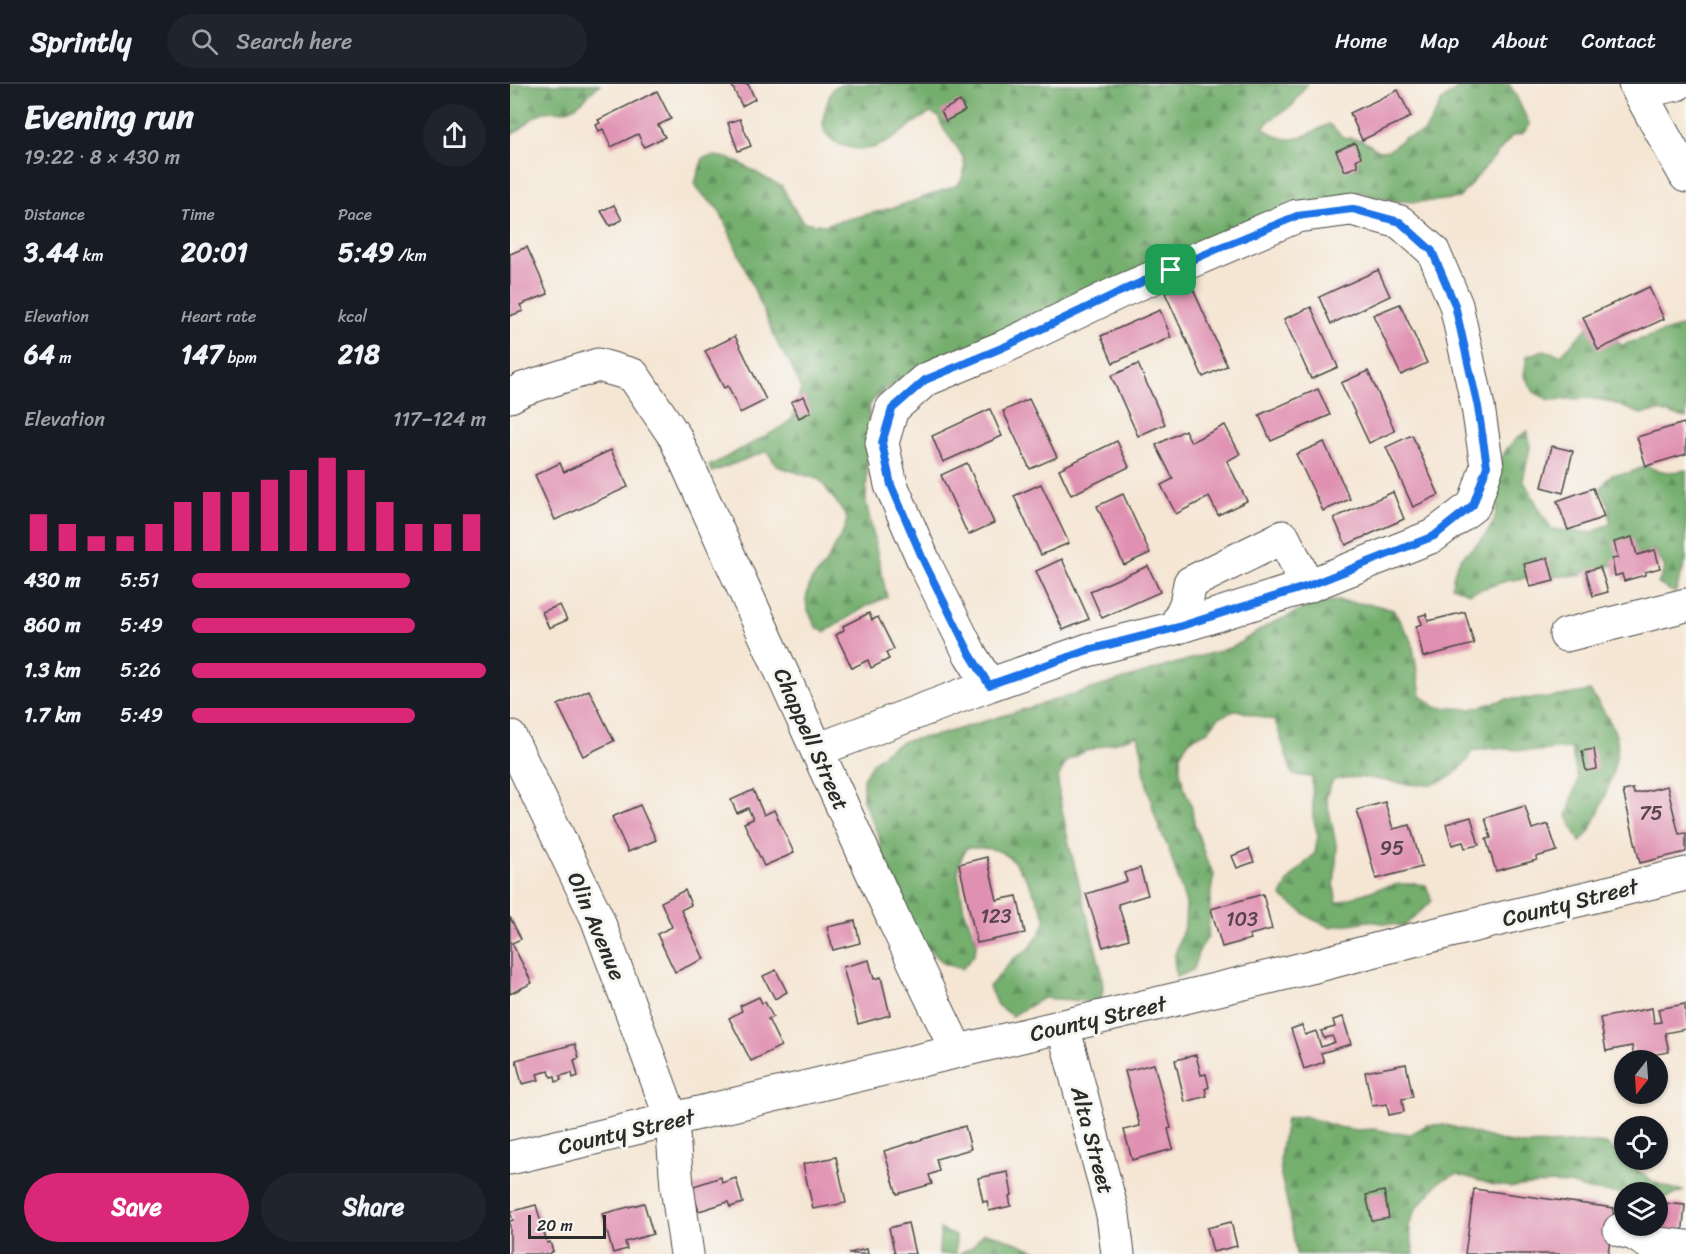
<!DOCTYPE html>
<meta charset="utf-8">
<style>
body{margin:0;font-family:Sriracha,sans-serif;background:#20242c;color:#f1f3f6;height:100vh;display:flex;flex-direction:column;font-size:22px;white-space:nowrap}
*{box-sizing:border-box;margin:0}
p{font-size:20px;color:#9ea1a6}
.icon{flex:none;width:33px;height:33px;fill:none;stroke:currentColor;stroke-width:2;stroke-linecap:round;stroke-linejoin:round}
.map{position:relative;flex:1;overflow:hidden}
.details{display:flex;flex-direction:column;background:#171b24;width:510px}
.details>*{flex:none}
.needle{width:39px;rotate:197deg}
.tools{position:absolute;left:1104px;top:966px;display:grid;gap:12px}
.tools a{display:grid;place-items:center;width:54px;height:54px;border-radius:50%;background:#171b24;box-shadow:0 2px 4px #0004;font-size:30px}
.scale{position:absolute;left:18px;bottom:15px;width:78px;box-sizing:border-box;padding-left:6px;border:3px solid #2b2b2b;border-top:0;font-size:16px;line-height:21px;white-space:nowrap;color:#2b2b2b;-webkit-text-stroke:4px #f6f6f2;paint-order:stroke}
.pin{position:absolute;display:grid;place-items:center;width:51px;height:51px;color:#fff;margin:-26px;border-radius:12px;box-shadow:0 3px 9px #0006}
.round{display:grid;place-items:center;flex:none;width:63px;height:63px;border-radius:32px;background:#20242c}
.headline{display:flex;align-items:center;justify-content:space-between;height:102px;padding:0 24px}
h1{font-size:33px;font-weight:700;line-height:45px}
.metrics{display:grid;grid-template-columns:repeat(3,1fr);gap:9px;height:102px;padding:6px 24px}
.metrics div{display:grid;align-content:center}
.metrics b{font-size:26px;font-weight:700}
.metrics small{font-size:16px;font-weight:400}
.metrics p{font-size:16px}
.chart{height:168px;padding:12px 24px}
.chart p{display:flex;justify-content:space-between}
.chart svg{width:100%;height:108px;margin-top:6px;stroke:#db2777;stroke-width:6}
.cta{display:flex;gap:12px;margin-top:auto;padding:12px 24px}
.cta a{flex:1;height:69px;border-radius:36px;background:#db2777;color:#fff;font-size:24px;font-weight:700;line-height:69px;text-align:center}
.cta a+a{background:#20242c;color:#f1f3f6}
ul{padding:0 24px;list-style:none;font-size:20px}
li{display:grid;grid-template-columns:96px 72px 1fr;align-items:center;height:45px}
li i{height:15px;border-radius:8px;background:#db2777}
header{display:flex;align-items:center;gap:36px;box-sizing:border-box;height:84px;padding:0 30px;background:#171b24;border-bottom:2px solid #363941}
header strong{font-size:28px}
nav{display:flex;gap:33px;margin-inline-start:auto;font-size:21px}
.search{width:420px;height:54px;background:#20242c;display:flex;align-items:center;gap:15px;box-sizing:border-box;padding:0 21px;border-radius:33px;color:#9ea1a6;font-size:22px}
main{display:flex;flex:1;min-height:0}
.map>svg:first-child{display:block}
.forest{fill:url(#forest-firs);stroke:#506d4c;stroke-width:1.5}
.building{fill:#e091b1}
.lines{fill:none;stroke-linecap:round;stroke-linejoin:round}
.minor-casing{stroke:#494744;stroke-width:35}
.major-casing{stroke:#494744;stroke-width:35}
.minor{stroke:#fff;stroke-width:33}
.major{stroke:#fff;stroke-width:33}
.route-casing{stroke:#fff;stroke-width:12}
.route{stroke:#1a73e8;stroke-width:8}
.labels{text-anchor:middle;stroke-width:6;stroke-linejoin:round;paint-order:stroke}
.number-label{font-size:20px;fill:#58444c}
.street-label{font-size:22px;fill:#2b2b2b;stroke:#f6f6f2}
</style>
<header>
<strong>Sprintly</strong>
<div class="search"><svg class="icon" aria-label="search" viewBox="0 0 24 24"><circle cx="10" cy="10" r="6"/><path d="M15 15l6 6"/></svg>Search here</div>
<nav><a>Home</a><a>Map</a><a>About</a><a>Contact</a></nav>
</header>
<main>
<section class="details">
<div class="headline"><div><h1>Evening run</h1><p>19:22 · 8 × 430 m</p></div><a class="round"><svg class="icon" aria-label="share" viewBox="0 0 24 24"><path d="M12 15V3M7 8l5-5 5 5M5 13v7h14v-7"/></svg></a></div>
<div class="metrics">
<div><p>Distance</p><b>3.44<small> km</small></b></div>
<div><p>Time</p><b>20:01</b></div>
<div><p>Pace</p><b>5:49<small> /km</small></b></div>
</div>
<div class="metrics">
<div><p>Elevation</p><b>64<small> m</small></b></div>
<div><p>Heart rate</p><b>147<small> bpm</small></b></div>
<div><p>kcal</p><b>218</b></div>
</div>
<div class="chart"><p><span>Elevation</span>117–124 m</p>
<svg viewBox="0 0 160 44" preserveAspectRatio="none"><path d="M5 44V29M15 44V33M25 44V38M35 44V38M45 44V33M55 44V24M65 44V20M75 44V20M85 44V15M95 44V11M105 44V6M115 44V11M125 44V24M135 44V33M145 44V33M155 44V29"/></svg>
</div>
<ul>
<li><b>430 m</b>5:51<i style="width:74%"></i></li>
<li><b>860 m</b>5:49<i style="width:76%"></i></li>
<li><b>1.3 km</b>5:26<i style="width:100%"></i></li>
<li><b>1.7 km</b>5:49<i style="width:76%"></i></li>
</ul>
<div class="cta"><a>Save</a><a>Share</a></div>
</section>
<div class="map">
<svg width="1176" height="1170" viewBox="0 0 1176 1170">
<defs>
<pattern id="forest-firs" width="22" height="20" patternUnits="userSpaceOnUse" patternTransform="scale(1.5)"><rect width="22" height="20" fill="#74af6e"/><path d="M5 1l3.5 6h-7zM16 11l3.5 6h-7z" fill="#5f8f5b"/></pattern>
</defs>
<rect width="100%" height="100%" fill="#f6f6f2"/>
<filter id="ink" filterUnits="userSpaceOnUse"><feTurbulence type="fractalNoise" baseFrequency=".0167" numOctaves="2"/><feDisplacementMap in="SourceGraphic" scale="12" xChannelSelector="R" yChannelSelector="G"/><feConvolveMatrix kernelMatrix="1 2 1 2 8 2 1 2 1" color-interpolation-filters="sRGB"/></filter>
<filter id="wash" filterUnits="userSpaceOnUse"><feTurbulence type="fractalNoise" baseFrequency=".008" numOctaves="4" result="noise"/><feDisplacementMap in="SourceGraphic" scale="24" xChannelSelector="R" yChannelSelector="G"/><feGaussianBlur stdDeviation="1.35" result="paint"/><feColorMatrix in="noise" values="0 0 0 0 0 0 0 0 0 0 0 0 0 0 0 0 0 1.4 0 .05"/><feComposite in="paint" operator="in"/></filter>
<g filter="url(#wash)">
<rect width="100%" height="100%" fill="#f5e6d4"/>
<g class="forest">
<path d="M0 0H90C79 10 67 26 51 27 44 28 37 26 31 29 19 34 12 47 0 51Z"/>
<path d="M335 0H797L783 21 759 37 753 44C782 64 791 53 819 40L833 53 852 56 869 67 879 66 894 54 914 49 932 17 953 0H999C1004 5 1015 32 1020 41L1013 49 1002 52 949 114C923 118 896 120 870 114 859 111 854 107 843 109L379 303 363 316 359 323 356 418 377 513 357 522 315 548 306 543 297 524 296 515 298 506 301 497 314 482 335 444 337 435 333 427 310 396 267 382 257 367 202 388 199 382 267 346 282 335 291 305 280 279 270 265 217 143 209 126 189 107 185 99 193 74C222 65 246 93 272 102L281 120 293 138 314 141 355 131 389 122 448 101C469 69 434 59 429 33L421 29C399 38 385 59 362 64 347 67 320 63 314 45 311 37 319 6 326 2 329 1 332 1 335 0Z"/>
<path d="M1176 241V334L1149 327 1131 330 1098 317 1079 314 1039 316 1024 308 1014 291 1017 272 1034 266 1051 271 1078 243 1096 250 1112 261Z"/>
<path d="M1018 347 1020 364 1013 396 1041 445 1082 449 1100 439 1099 421 1090 405 1101 391 1119 389 1136 382C1150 388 1161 389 1176 386V477L1165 509 1148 500 1155 484 1145 466 1127 471 1108 480 1076 487 1072 491 1015 494 996 497 959 509 942 502C946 463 963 472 979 446 1001 411 968 376 1018 347Z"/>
<path d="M829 517 865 521 883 526 902 557 911 611 925 623 961 625 997 615 1038 614 1080 607C1089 621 1104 639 1107 656 1111 672 1090 729 1081 744 1078 749 1074 754 1070 758L1057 732 1068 695 1061 664 1025 667 983 664 962 667C940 711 906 702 865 695 851 692 837 694 823 696L816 712 827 765 824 803 827 819C859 808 881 796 916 801L922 817 894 842 858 837 820 843 802 835 771 812 779 796 805 769 808 752 803 733 802 693 783 691C776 673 772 655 765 637L727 626 709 633 698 647 680 656 670 670V687L674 704 681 720 684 738 696 775 704 790 701 807 698 852 688 869 683 886 666 893 664 874 675 839 676 820 658 763 650 747 644 728 635 693 632 668 628 651 573 668 557 677 548 694 549 711 559 760 591 886 593 904 590 921 573 917 533 914 502 932 487 921 479 903 503 875 519 865 529 851 536 835C528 816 512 779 493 769 482 763 468 764 456 764L449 780 448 789 454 825 467 859 464 871 452 885 435 880 408 855 375 792 369 753 353 716V694L363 679 377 666 394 657 432 650 684 574 723 563 758 541 809 518Z"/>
<path d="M794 1032 828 1043 847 1046 865 1045 883 1049 901 1050 917 1041H936L996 1058 1016 1061 1074 1058 1096 1060 1140 1096 1156 1103 1173 1107 1156 1114H1148V1108H1114V1110L1078 1106 1060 1100 1041 1099 1002 1103 984 1101 947 1090 930 1097 906 1125 899 1142 904 1170H786L780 1131 771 1092 770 1073 776 1035Z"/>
<path d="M430 1145 446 1152V1170H429Z"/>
<path d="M474 1149 492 1153 527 1167 529 1170H449L462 1163Z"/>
</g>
<g id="blocks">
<g class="building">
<path d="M221 0H238L245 15 232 22Z"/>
<path d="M888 6 901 33 852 56 840 29Z"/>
<path d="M147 7 161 35 148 41 155 53 134 63 128 50 101 63 93 45 89 47 86 41 90 39 88 36Z"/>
<path d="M450 17 455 27 436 37 431 27Z"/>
<path d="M230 35 241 62 228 67 218 39Z"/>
<path d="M845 59 851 73 846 76 848 82 835 87 826 67Z"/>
<path d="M104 121 112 136 100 142 91 127Z"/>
<path d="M17 163 38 210 10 221 13 227 0 232V170Z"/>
<path d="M868 186 880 212 821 240 809 213Z"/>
<path d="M680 198 717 282 693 293 655 209Z"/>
<path d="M1139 203 1154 235 1088 266 1073 233Z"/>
<path d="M890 220 917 279 891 291 863 231Z"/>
<path d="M801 223 828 283 801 295 774 235Z"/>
<path d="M650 226 661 253 603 279 591 252Z"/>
<path d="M225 252 256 316 230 329 218 302 214 304 195 267Z"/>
<path d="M628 280 655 340 628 352 601 292Z"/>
<path d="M858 287 885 347 859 359 831 299Z"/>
<path d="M808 305 820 331 761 357 749 331Z"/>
<path d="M294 312 301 328 289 334 281 318Z"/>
<path d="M519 315 547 373 520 385 493 327Z"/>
<path d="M480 325 492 352 433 378 422 352Z"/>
<path d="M1174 339 1176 347V370L1136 382 1127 353Z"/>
<path d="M715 341 730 370 717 377 737 417 708 431 699 413 666 430 651 401 663 395 646 361 675 346 681 358Z"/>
<path d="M902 351 929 411 903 423 876 363Z"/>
<path d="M607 357 619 383 561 411 549 385Z"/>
<path d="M814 358 840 415 813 427 786 370Z"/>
<path d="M1042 362 1063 367 1053 409 1032 403Z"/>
<path d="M101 366 118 403 45 436 25 391 50 379 54 388Z"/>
<path d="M457 379 484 439 458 451 431 391Z"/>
<path d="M531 400 559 459 531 471 504 412Z"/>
<path d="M1083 404 1094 433 1058 446 1047 417Z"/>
<path d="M883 408 894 435 836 461 824 434Z"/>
<path d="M613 410 640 469 614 481 587 422Z"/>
<path d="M1122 453 1127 471 1145 466 1150 484 1135 488V491L1114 497 1112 490 1105 492 1102 475 1108 474 1104 458Z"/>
<path d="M1038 474 1044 497 1020 503 1014 480Z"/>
<path d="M552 475 579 535 553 546 526 487Z"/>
<path d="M638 482 650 508 592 534 580 507Z"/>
<path d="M1090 483 1098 508 1083 512 1076 487Z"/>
<path d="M50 521 57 536 39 544 32 528Z"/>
<path d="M955 528 964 560 913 573 906 542 912 540 909 532 916 530 918 537Z"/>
<path d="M359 529 362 536 368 533 384 565 376 569 379 575 361 584 358 576 342 584 326 551 334 546 333 542Z"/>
<path d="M79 606 104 657 73 672 48 621Z"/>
<path d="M1084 665 1087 685 1076 687 1072 667Z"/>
<path d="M1157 702 1169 750 1176 749V768L1130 779 1113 707 1123 705 1124 710Z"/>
<path d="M243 706 254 731 264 726 284 769 254 782 234 739 243 735 238 724 227 729 221 716Z"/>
<path d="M875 718 883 745 900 741 912 783 866 795 847 726Z"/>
<path d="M130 721 146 756 118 768 102 733Z"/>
<path d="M1015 722 1022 745 1038 740 1047 767 1026 773 1027 776 986 787 976 755 981 754 975 734Z"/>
<path d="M961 733 969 761 955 764 953 758 942 761 936 740Z"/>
<path d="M739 765 744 778 727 784 722 772Z"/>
<path d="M477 773 487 816 507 812 515 849 467 859 449 780Z"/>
<path d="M630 784 638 811 608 820 619 855 593 863 576 810 617 797 614 789Z"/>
<path d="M175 806 181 821 171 826 194 875 165 888 147 850 162 843 151 818Z"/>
<path d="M753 810 762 845 739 851 741 855 712 863 701 825Z"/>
<path d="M0 833 11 855 2 859 22 899 0 910Z"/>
<path d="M345 837 350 859 323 866 317 843Z"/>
<path d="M359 876 364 895 371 893 380 931 348 940 333 883Z"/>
<path d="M266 886 277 908 265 915 253 892Z"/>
<path d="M249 913 252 919 255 918 263 933 258 935 271 962 241 977 219 934 232 927 230 922Z"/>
<path d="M1175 920 1176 945 1155 949 1159 968 1124 974 1122 962 1096 967 1090 934 1142 924 1144 939 1151 938 1148 925Z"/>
<path d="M833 933 841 960 811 969 814 978 794 985 781 945 792 941 795 951 806 947 811 963 825 958 822 952 814 954 811 947 825 943 823 936Z"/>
<path d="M65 960 69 974 64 976 68 992 63 994 62 989 50 992 51 996 46 998 45 992 41 993 39 987 27 990 29 996 12 1000 6 976Z"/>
<path d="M686 971 691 991 696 990 699 1003 695 1005 697 1012 675 1018 665 976Z"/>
<path d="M644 980 661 1044 658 1045 663 1065 622 1076 614 1046 630 1042 615 987Z"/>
<path d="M896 980 903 1013 892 1015 894 1028 879 1031 877 1020 862 1022 855 988Z"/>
<path d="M455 1042 461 1065 426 1075 429 1087 419 1091 422 1100 387 1110 374 1067Z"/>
<path d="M326 1073 336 1119 303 1125 293 1080Z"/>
<path d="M498 1088 502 1111 499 1112 501 1122 479 1127 477 1117 473 1118 468 1094Z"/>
<path d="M211 1093 212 1099 226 1094 233 1119 220 1123 218 1118 189 1127 181 1103Z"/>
<path d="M964 1105 1104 1124 1098 1170H955Z"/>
<path d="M874 1107 879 1134 862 1137 856 1111Z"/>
<path d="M134 1119 143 1150 115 1158 117 1165 103 1169 92 1130Z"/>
<path d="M1153 1119 1175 1121 1172 1153 1150 1151Z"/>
<path d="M26 1121 37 1159 40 1158 43 1167 38 1170H0V1137L3 1136 0 1128Z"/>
<path d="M721 1138 727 1162 703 1168 697 1144Z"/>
<path d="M398 1139 405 1170H385L379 1144Z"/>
<path d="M357 1165 358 1170H339V1169Z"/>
</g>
</g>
</g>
<g filter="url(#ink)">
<use href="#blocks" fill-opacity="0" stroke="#494744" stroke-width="1.5"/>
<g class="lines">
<defs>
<g id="minor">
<path d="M1130 8 1167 0"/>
<path d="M0 312 13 305 88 281 123 291 165 353 384 836 447 967"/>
<path d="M665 544 676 520 680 499 773 453 798 502"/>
<path d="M1056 551 1176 521"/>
<path d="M0 653 87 834 162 1036 167 1103 177 1170"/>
<path d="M307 666 479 601 460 570 415 480 381 401 372 359 382 325 415 296 494 263 607 209 787 132 842 125 890 138 923 167 946 221 968 323 977 382 964 421 923 452 798 502 665 544 578 566 479 601"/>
<path d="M553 942 603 1131 608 1170"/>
<path d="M0 1074 801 883 907 855 1176 790"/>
<path d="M1110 1146 1124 1150 1139 1159 1176 1163"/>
</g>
<path id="major" d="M1125 0 1176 92"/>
</defs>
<use href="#minor" class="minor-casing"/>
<use href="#major" class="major-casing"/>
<use href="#minor" class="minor"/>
<use href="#major" class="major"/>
</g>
</g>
<g class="lines" filter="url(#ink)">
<defs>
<path id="route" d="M842 125 890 138 922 167 945 221 968 323 977 382 963 421 924 452 798 502 665 544 578 566 479 601 460 570 415 480 381 401 372 359 382 325 415 296 494 263 607 209 714 162 787 132Z"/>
</defs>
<use href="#route" class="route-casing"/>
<use href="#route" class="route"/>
</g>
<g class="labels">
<g class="number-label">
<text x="1141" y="736">75</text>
<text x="882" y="771">95</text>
<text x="486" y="839">123</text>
<text x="732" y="842">103</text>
</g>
<g class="street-label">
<text transform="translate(302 655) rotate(66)" y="8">Chappell Street</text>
<text transform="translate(1060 818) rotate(-14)" y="8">County Street</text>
<text transform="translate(87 842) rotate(67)" y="8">Olin Avenue</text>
<text transform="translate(588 934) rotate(-13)" y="8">County Street</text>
<text transform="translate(116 1047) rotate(-13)" y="8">County Street</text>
<text transform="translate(583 1056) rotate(75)" y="8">Alta Street</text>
</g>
</g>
</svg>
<div class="tools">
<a><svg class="needle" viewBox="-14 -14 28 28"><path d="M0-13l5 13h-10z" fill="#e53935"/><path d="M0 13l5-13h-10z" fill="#9ea1a6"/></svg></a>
<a><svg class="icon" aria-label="locate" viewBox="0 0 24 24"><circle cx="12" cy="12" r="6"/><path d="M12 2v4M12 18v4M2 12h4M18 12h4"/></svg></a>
<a><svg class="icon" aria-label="layers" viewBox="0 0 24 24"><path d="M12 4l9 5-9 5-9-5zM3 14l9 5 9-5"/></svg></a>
</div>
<div class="scale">20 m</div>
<div class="pin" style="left:661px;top:186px;background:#1e9e55"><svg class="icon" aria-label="arrive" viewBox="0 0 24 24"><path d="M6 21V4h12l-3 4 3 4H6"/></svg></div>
</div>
</main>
